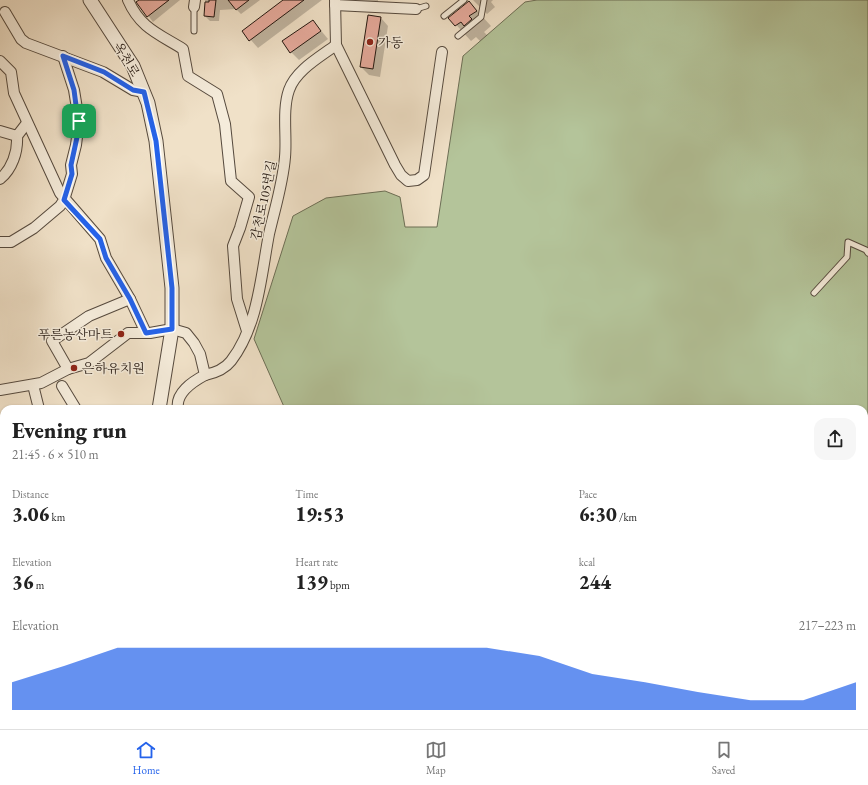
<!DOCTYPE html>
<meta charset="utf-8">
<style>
body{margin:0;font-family:"EB Garamond","Noto Serif KR",serif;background:#f6f6f6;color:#222;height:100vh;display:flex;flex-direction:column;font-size:15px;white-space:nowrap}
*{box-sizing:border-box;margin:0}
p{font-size:13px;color:#767676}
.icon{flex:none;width:22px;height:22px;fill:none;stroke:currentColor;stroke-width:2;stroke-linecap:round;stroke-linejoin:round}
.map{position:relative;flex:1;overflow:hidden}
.drawer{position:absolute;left:0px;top:405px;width:868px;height:324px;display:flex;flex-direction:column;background:#fff;border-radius:12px 12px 0 0;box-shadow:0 1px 3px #0004}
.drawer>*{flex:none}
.pin{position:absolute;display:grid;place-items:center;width:34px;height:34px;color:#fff;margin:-17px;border-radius:8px;box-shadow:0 2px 6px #0006}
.round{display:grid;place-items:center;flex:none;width:42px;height:42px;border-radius:12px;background:#f6f6f6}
.summary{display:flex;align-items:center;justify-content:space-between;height:68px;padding:0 12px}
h1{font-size:22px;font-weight:800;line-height:30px}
.stats{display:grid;grid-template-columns:repeat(3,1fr);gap:6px;height:68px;padding:4px 12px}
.stats div{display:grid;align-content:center}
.stats b{font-size:20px;font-weight:800}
.stats small{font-size:11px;font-weight:400}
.stats p{font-size:11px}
.chart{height:112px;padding:8px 12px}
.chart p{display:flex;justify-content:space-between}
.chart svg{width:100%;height:72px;margin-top:4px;fill:#2563eb;opacity:.7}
.tab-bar{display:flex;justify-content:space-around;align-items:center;height:56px;border-top:1px solid #e0e0e0;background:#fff;font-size:11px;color:#767676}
.tab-bar a{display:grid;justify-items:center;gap:2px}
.tab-bar .selected{color:#2563eb}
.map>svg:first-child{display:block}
.green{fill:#b4c49a;stroke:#6c6e55}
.shadow{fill:#0003}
.building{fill:#e7ab9d;stroke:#231710}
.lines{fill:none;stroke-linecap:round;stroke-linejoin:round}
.service-casing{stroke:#564a3e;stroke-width:7}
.minor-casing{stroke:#564a3e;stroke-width:12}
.tertiary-casing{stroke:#564a3e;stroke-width:15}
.service{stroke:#f5ecdb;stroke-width:5}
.minor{stroke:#f5ecdb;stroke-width:10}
.tertiary{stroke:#f5ecdb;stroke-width:13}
.route-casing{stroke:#fff;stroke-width:8}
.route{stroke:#2563eb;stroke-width:5}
.poi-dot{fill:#8f2418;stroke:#f5ecdb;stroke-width:1.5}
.labels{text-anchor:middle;stroke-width:3;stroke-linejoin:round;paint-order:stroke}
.poi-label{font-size:13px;fill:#231710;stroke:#f5ecdb;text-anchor:start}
.street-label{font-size:13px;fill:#231710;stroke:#f5ecdb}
</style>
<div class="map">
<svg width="868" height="729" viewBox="0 0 868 729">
<rect width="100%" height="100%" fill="#f0e1c8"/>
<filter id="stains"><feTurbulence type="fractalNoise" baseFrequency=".005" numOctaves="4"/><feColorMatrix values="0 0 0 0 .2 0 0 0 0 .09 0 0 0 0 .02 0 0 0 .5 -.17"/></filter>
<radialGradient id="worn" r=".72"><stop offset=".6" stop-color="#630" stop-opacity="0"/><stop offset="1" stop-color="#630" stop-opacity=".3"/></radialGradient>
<g class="green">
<path d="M537 0H868V729H855L851 725H864V409H285L254 339 293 216 326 198 385 191 400 197 405 227H437L463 56 525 2Z"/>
<path d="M488 725H518L514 729H493Z"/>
</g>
<g class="shadow">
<path d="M140 0H180L153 22 138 2Z"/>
<path d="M205 0H260L241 14 236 9 220 10 219 21H210L205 16Z"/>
<path d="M285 0H322L258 48 243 31Z"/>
<path d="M350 0H378V4L353 2Z"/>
<path d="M473 0H493L491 2 495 7 487 14Z"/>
<path d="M469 2 491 26 484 32 487 35 480 41 476 37 471 41 450 18Z"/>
<path d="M381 18 388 26 380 77 369 75 361 67Z"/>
<path d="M313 21 328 39 299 60 291 52Z"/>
<path d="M263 725H284L287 729H265Z"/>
<path d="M313 725H338L334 729H317Z"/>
<path d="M387 725H410L411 729H388Z"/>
<path d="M470 725H482L486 729H465Z"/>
</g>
<g class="building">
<path d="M139 0H169L147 17 136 2Z"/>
<path d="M209 0H216L214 17 204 16 205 2H209Z"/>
<path d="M228 0H249L236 10Z"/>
<path d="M283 0H304L249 41 242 31Z"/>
<path d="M469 1 477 11 469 16 472 19 464 26 461 22 455 26 448 18Z"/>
<path d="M368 15 381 17 373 69 360 67Z"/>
<path d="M313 20 321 31 290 53 282 41Z"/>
</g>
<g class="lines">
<defs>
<g id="service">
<path d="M416 9 426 6"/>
<path d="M444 16 464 0"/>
<path d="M194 31V7"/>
<path d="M458 36 481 17 484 0"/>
<path d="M814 293 847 257 848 242 866 250 868 253"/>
<path d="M177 725 190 729"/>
<path d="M253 725 256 729"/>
<path d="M12 729 13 727H31V729"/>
<path d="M49 729 56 725"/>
<path d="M66 729 68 725"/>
<path d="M107 729 112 725"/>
<path d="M165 729 167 725"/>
</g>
<g id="minor">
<path d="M128 0C140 28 159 34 183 49L188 76 217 94 225 124 231 181 249 197 240 228 233 246 237 299 247 331"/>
<path d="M335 0 336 45 395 165 401 175 408 181 417 180 424 175 442 52"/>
<path d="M335 5 416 9"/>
<path d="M194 7 195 0"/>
<path d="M5 12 21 39 26 43 103 72 133 90 144 92"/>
<path d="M0 61 11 72 14 93 60 193 100 239 106 258 130 299"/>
<path d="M0 131 17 136 27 123"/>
<path d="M0 179C12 169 18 152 17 136"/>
<path d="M0 242H11L34 228 60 206 64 200 72 174 71 165 76 145 79 121 74 90 63 56"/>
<path d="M68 369 52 341 89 316 130 299 146 333"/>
<path d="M205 375C215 373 224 370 231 361 258 326 261 276 269 234 275 208 283 183 285 157 287 136 282 110 289 90 296 70 320 57 336 45"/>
<path d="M33 385 39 409"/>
<path d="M62 386 76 409"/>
<path d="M0 390 41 383 68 369 89 363 128 333H150L172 329 186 333 194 343 200 354 205 375C192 382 175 393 178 409"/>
<path d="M0 435 4 439"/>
<path d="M379 725 381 729"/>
<path d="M420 725 422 729"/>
</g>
<g id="tertiary">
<path d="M90 0 133 66 148 103 156 141 172 288V329L159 409"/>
<path d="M212 725V729"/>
</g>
</defs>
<use href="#service" class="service-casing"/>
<use href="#minor" class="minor-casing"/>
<use href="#tertiary" class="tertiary-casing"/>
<use href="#service" class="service"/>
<use href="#minor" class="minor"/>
<use href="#tertiary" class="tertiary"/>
</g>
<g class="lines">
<defs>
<path id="route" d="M63 56 104 72 133 90 144 92 156 141 172 288V329L146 333 130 299 106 258 100 239 64 200 72 174 71 165 79 128 74 90Z"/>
</defs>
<use href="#route" class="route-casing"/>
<use href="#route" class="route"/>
</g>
<g class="poi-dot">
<circle cx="370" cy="42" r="4"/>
<circle cx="121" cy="334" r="4"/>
<circle cx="74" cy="368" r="4"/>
</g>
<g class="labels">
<g class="poi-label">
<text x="378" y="47">가동</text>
<text x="113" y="339" text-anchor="end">푸른농산마트</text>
<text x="82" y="373">은하유치원</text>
</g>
<g class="street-label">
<text transform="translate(127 59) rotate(59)" y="5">옥천로</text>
<text transform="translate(263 200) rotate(-78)" y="5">감천로105번길</text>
</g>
</g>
<rect width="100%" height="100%" filter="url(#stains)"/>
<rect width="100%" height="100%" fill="url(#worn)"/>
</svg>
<div class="pin" style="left:79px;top:121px;background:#1e9e55"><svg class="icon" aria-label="arrive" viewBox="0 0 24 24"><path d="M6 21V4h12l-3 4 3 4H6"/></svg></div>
<section class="drawer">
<div class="summary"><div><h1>Evening run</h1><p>21:45 · 6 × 510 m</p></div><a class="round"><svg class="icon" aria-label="share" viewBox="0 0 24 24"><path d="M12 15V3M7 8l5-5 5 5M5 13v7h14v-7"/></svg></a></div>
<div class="stats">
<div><p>Distance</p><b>3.06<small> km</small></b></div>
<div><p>Time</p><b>19:53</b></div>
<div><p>Pace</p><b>6:30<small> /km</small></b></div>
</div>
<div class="stats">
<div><p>Elevation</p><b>36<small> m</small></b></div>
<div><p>Heart rate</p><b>139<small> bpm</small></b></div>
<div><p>kcal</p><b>244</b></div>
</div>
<div class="chart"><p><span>Elevation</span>217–223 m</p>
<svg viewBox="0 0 160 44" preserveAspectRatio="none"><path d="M0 44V27L10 17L20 6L30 6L40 6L50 6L60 6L70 6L80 6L90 6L100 11L110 22L120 27L130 33L140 38L150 38L160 27V44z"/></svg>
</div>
</section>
</div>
<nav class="tab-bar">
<a class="selected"><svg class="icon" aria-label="home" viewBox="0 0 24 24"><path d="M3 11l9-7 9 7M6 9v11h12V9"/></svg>Home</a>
<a><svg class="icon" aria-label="map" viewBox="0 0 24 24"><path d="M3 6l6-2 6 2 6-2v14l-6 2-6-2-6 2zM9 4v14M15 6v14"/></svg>Map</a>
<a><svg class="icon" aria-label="saved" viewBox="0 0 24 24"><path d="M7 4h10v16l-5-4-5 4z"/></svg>Saved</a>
</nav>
